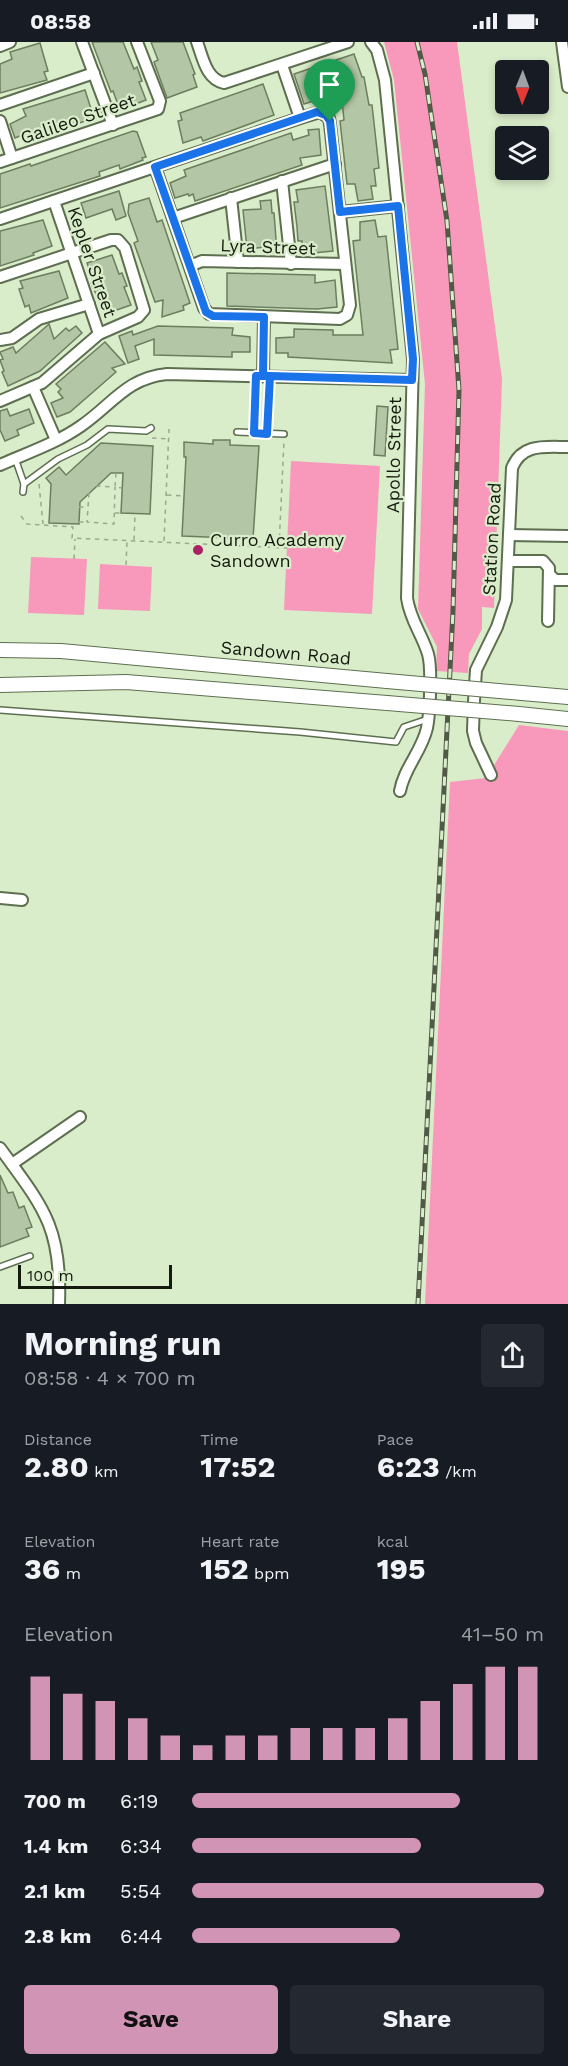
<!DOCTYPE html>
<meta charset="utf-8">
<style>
body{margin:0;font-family:"Work Sans",sans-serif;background:#242831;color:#f1f3f6;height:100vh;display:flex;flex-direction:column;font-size:22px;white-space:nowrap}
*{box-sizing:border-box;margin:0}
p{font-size:20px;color:#9ea1a6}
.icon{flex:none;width:33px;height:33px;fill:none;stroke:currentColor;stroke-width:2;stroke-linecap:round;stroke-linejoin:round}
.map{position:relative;height:1262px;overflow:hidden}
.side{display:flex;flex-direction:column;background:#171b24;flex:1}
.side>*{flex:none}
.needle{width:39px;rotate:181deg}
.buttons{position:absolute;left:495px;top:18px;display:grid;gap:12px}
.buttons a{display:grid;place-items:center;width:54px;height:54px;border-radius:6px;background:#171b24;box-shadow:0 3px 9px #0003;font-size:30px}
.scale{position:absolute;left:18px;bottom:15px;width:154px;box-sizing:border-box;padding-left:6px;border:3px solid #141a0e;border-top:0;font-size:16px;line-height:21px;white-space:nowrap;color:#141a0e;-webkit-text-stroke:4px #daedcb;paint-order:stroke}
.pin{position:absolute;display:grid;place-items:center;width:51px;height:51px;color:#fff;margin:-62px -26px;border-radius:50% 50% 50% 0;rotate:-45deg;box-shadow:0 0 6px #0007}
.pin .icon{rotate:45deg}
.round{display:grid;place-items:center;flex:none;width:63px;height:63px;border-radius:6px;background:#242831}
.headline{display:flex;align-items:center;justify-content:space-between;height:102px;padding:0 24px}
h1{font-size:33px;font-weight:700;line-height:45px}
.metrics{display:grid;grid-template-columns:repeat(3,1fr);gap:9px;height:102px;padding:6px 24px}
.metrics div{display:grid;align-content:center}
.metrics b{font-size:30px;font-weight:700}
.metrics small{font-size:16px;font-weight:400}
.metrics p{font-size:16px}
.chart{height:168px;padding:12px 24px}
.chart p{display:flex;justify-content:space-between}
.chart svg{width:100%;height:108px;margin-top:6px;stroke:#d294b5;stroke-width:6}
.primary-button{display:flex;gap:12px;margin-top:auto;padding:12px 24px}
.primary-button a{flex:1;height:69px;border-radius:6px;background:#d294b5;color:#111;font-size:24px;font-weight:700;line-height:69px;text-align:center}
.primary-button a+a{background:#242831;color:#f1f3f6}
ul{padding:0 24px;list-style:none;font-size:20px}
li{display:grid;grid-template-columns:96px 72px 1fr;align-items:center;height:45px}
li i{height:15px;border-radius:8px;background:#d294b5}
.status{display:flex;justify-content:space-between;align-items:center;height:42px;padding:0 30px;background:#171b24;direction:ltr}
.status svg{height:16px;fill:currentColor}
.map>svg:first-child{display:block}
.green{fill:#f898bb}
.building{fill:#b3c6a5;stroke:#6d7e5f;stroke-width:1.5}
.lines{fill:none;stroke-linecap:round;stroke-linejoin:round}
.service-casing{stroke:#5e6f51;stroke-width:8}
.minor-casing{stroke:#5e6f51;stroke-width:14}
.secondary-casing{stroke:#5e6f51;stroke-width:16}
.path{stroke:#9aa98e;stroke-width:1.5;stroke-dasharray:4.5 4.5;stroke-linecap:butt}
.service{stroke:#fff;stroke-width:5}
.minor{stroke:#fff;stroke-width:10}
.secondary{stroke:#fff;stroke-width:14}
.rail-casing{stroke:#505a47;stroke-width:5}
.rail{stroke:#daedcb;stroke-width:3;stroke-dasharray:9;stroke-linecap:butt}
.secondary-bridge-casing{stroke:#5e6f51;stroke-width:16;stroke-linecap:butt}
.secondary-bridge{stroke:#fff;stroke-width:14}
.route-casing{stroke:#fff;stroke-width:12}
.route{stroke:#1a73e8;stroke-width:8}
.poi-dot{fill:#ab2165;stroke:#daedcb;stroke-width:2}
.labels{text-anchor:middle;stroke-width:4.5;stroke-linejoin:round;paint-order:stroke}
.street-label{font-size:18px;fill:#141a0e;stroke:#daedcb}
.poi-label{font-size:18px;fill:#141a0e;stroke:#daedcb;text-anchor:start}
</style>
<div class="status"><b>08:58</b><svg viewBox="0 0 49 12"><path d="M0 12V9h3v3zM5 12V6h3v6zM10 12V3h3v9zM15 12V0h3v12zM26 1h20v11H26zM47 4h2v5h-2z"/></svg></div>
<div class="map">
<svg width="568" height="1262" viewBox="0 0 568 1262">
<rect width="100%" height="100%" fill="#daedcb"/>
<g class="green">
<path d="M384 0H457L502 337 494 566 482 565V587L469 612 468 631 436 629 437 605 418 567 425 342 394 38Z"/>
<path d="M291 419 380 424 372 572 284 568Z"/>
<path d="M31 515 87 517 84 573 28 571Z"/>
<path d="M100 522 152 525 150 569 98 567Z"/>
<path d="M519 683 568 689V1262H425L450 740 486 736Z"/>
</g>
<g class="building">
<path d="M92 0H123L134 27 137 25 142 39 139 40 146 58 120 68 113 49 111 50Z"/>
<path d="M151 0H183L195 32 193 33 197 45 167 56 154 20 158 18Z"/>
<path d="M40 1 48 29 44 30 47 38 0 51V22L12 17 10 10Z"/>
<path d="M354 12 362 35H364L369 63H372L379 126 374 127 376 144H371L373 157 358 159 355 142H347L340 79 344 78 341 50 304 62 294 32Z"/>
<path d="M263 42 274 73 203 99 201 95 183 101 178 79 182 78 180 71Z"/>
<path d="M85 48 94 76 30 98 27 91 15 96 10 82 26 74 23 67Z"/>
<path d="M319 87 321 113 300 116 302 123 195 159 193 152 189 154 188 152 175 156 170 141 186 134 184 128 291 91 293 98 309 93 308 88Z"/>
<path d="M133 89 137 90 146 115 142 116 143 118 120 127 119 123 99 130 100 134 0 166V132L30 122 31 124Z"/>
<path d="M325 144 333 209 303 212 302 199H298L297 185 294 160H298L296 148Z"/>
<path d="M119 149 126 174 116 178 112 167 86 176 81 161Z"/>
<path d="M149 156 157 180 162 178 190 261 183 264 184 268 162 275 163 258 155 260 134 201 138 199 128 171 129 162Z"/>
<path d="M271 158 272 171H274L277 210 267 211 266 205 247 207 243 168 261 167 260 159Z"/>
<path d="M43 178 52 204 33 211 34 213 0 224V189Z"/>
<path d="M375 178 378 195 386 194 398 307 390 308 392 321 288 315V311H276V296L294 295V287L333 288V293H363L353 199 360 198V180Z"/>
<path d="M112 213 119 232 122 231 127 244 124 245 131 263 105 272 91 241 94 240 87 221Z"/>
<path d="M59 229 68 256 31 271 29 263 25 265 19 247 23 246 20 239Z"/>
<path d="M227 231 315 233V241L335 238 337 265 317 267 227 264Z"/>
<path d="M49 282 54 297 66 286 69 289 76 284 82 291 40 329 8 344 2 330 4 329 0 318 3 317 0 310 13 305 16 311Z"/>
<path d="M158 284 233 286 232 293 250 295V310H232V315L154 313V297L135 304 139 317 128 321 119 294 132 289 133 293Z"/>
<path d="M105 300 125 322 112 326 116 330 70 370 57 375 51 361 63 356 58 350 61 347 56 342Z"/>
<path d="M377 364 388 365 385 414 374 413Z"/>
<path d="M7 367 10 374 29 367 34 381 17 388 19 393 5 399 0 388V369Z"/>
<path d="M213 398H230V403L259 404 253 497 182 494 186 415H184V400L213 402Z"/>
<path d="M101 401 153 404 150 472 121 471 123 431H111L80 460 79 482 49 481 51 442 46 436 59 425 66 433Z"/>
<path d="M0 1133 8 1151 13 1150 19 1166 24 1164 32 1185 26 1187 29 1194 0 1205Z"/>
</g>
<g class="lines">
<defs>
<g id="service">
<path d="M237 390 284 392"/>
<path d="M254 391 257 334"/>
<path d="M267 392 270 334"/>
<path d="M15 416 24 442 23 450"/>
<path d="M24 442 58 417 87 403 108 387 146 389 151 386"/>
<path d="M0 668 300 690 396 700 404 685 428 677"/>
<path d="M0 1225 30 1214"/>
</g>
<g id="minor">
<path d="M82 0 113 83"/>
<path d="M197 0C203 16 206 37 224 41L348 0"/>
<path d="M371 0 377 8 385 38 413 317 407 556C410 578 422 592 428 612 432 626 430 671 427 686 422 709 404 726 400 749"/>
<path d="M562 0 568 45"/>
<path d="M0 4 10 0"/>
<path d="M282 23 300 76"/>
<path d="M0 63 94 31"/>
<path d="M0 79 12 116"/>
<path d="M0 120 158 67 160 59 137 0"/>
<path d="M282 139 291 222"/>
<path d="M231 156 238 220"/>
<path d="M54 159 99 292"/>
<path d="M340 170 398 164"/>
<path d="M173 176 335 122"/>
<path d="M0 177C100 143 200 110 300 76L320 70 329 76 330 82 350 263 347 273 340 277 209 272 204 266 155 125"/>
<path d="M190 224 202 219 345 222"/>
<path d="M0 235 111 198H118L125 206 144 268 138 275 99 292 42 341 0 359"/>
<path d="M0 298 12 296 39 277 89 262"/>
<path d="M263 334 264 275"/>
<path d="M33 345 56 398"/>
<path d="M0 423C27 411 57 401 81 384 112 363 126 336 167 332L412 338"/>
<path d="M509 493 568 494"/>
<path d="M508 519H543L549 526 548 579"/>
<path d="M549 532 555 538H568"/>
<path d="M491 733 476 701 473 689 474 659 476 628 497 585 506 558 512 426C522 401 545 405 568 405"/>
<path d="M0 856 22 858"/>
<path d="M0 1106C43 1165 62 1185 59 1262"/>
<path d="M12 1122 80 1075"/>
</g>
<g id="secondary">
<path d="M0 608 61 609 387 639"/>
<path d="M0 643 126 640 387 661"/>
<path d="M522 651 568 655"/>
<path d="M519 672 568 677"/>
</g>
</defs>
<use href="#service" class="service-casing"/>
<use href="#minor" class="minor-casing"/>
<use href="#secondary" class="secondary-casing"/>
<g class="path">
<path d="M152 396 169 397"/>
<path d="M116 431 115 445 122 446"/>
<path d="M39 442 43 482"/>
<path d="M96 444 114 445"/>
<path d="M89 451 87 480 114 482 115 445"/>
<path d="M167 453 184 454"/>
<path d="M79 465H87"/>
<path d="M115 471H121"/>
<path d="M21 474 27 482 73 485 72 496 287 506"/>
<path d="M79 480H87"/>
<path d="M134 498 135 472"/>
<path d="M164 499 169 387"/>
<path d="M279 505 284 399"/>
<path d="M74 517 75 497"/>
<path d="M126 523 127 500"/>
</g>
<use href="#service" class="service"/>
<use href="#minor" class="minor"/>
<use href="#secondary" class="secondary"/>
<defs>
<path id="rail" d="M417 0 425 32 447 179 459 348 453 569 418 1262"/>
</defs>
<use href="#rail" class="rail-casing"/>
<use href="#rail" class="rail"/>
<defs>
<g id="secondary-bridge">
<path d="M387 639 522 651"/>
<path d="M387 661 519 672"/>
</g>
</defs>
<use href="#secondary-bridge" class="secondary-bridge-casing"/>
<use href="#secondary-bridge" class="secondary-bridge"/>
</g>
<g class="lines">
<defs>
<path id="route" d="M330 79 326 73 317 70 155 125 206 270 213 274 264 275 263 334H270L267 392 254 391 256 334H270L412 338 413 317 398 164 340 170 330 79"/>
</defs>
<use href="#route" class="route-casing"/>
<use href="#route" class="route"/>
</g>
<circle class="poi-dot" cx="198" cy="508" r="6"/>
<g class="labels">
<g class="street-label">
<text transform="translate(78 77) rotate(-19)" y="6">Galileo Street</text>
<text transform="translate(268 205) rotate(2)" y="6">Lyra Street</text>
<text transform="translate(92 220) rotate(71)" y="6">Kepler Street</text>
<text transform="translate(394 413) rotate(-89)" y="6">Apollo Street</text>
<text transform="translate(492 497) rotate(-87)" y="6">Station Road</text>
<text transform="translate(286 611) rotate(5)" y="6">Sandown Road</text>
</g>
<g class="poi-label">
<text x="210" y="504">Curro Academy<tspan x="210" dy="21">Sandown</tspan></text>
</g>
</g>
</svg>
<div class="buttons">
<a><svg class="needle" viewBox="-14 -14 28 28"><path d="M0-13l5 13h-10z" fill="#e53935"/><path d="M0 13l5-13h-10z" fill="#9ea1a6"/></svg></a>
<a><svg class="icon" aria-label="layers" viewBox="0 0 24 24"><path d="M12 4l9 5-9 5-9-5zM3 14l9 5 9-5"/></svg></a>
</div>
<div class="scale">100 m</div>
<div class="pin" style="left:330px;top:79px;background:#1e9e55"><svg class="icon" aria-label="arrive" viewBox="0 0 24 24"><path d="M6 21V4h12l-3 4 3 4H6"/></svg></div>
</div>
<section class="side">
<div class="headline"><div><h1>Morning run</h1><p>08:58 · 4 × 700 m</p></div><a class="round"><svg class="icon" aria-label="share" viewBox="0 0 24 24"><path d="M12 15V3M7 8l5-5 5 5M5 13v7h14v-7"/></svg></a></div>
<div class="metrics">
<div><p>Distance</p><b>2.80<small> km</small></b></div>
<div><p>Time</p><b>17:52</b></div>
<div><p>Pace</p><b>6:23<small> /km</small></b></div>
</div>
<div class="metrics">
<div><p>Elevation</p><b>36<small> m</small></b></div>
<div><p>Heart rate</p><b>152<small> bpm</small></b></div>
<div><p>kcal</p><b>195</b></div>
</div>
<div class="chart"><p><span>Elevation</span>41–50 m</p>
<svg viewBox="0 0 160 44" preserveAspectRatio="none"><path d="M5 44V10M15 44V17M25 44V20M35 44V27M45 44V34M55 44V38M65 44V34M75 44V34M85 44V31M95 44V31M105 44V31M115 44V27M125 44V20M135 44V13M145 44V6M155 44V6"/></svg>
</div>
<ul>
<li><b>700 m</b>6:19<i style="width:76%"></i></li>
<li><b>1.4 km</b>6:34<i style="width:65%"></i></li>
<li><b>2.1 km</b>5:54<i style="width:100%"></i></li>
<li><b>2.8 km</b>6:44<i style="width:59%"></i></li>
</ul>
<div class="primary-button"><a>Save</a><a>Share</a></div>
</section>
